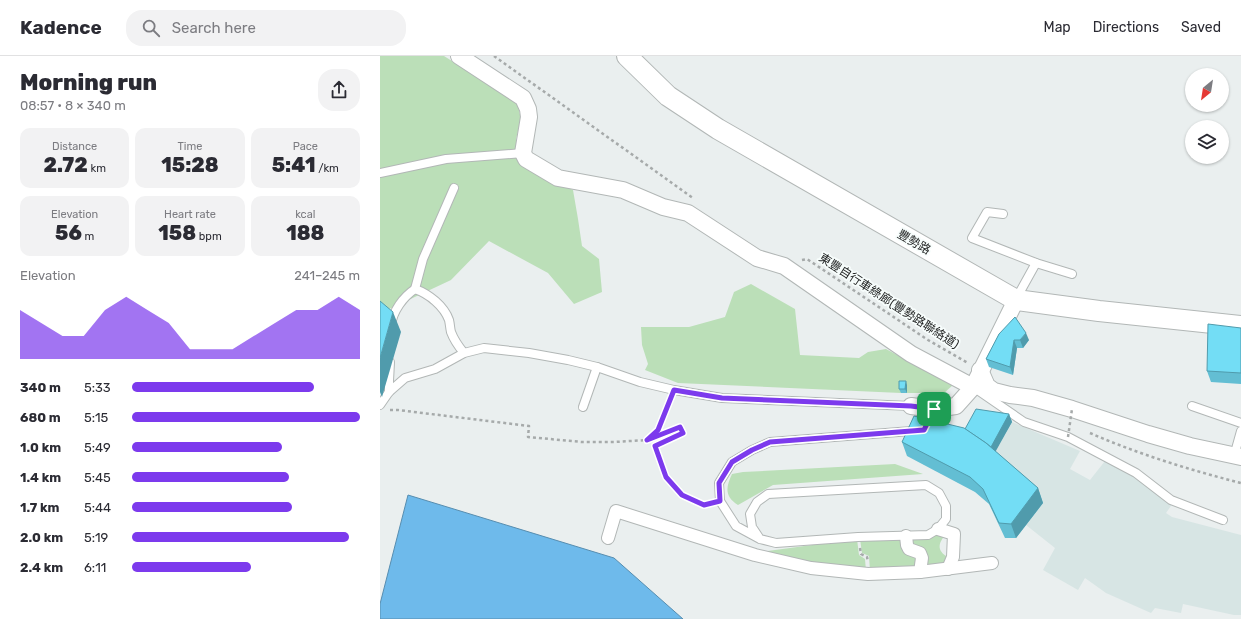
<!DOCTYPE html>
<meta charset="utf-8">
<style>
body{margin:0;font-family:Rubik,"Noto Sans TC",sans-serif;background:#f2f2f3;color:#2b2b33;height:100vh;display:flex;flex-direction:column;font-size:15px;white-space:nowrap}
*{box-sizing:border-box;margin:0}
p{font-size:13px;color:#7c7c81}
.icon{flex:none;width:22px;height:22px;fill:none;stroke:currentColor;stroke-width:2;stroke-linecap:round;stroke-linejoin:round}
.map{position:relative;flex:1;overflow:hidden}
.side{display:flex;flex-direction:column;background:#fff;width:380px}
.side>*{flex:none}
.needle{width:26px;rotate:210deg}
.tools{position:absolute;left:805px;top:12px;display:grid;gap:8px}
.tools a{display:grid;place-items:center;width:44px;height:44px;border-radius:50%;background:#fff;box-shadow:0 1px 3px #0004;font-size:20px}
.pin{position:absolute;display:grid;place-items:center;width:34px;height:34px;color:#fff;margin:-17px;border-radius:8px;box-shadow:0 2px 6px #0006}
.round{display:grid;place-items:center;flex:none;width:42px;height:42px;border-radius:16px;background:#f2f2f3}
.headline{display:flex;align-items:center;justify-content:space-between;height:68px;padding:0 20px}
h1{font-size:22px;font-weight:800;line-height:30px}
.figures{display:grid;grid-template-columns:repeat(3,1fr);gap:6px;height:68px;padding:4px 20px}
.figures div{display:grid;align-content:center;border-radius:10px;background:#f2f2f3;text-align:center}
.figures b{font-size:20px;font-weight:800}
.figures small{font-size:11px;font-weight:400}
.figures p{font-size:11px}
.chart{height:112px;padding:8px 20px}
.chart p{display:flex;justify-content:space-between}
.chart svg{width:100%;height:72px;margin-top:4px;fill:#7c3aed;opacity:.7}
ul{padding:0 20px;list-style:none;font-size:13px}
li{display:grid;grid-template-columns:64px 48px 1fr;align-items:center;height:30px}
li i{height:10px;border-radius:5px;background:#7c3aed}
header{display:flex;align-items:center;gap:24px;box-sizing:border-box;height:56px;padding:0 20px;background:#fff;border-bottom:1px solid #e1e1e2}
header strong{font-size:19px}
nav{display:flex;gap:22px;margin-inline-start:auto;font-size:14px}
.search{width:280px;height:36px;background:#f2f2f3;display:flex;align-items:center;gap:10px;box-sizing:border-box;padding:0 14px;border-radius:16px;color:#7c7c81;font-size:15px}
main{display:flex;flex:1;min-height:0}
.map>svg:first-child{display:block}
.built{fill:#d7e5e4}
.green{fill:#bbdfb8}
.water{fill:#6ebaeb;stroke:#578daf}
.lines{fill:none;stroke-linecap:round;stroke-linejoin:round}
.service-casing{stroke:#b2b7b6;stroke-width:10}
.pedestrian-casing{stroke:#b2b7b6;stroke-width:14}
.minor-casing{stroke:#b2b7b6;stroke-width:18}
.tertiary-casing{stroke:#b2b7b6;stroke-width:22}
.path{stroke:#a6aaaa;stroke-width:2.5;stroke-dasharray:3 3;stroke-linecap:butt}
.service{stroke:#fff;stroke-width:8}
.pedestrian{stroke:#fff;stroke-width:12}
.minor{stroke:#fff;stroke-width:16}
.tertiary{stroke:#fff;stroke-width:20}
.path-bridge{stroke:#a6aaaa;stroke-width:2.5;stroke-dasharray:3 3;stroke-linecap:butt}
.wall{fill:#63bed3}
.shaded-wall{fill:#509bac}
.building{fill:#73ddf5;stroke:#509bac}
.route-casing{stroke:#fff;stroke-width:8}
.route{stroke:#7c3aed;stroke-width:5}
.labels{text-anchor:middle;stroke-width:3.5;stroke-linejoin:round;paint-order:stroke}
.street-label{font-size:12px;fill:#222424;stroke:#f7fdfc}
</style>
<header>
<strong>Kadence</strong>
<div class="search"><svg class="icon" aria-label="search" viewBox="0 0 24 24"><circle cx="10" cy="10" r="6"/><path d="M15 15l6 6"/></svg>Search here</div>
<nav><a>Map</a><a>Directions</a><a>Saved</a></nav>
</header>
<main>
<section class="side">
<div class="headline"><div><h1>Morning run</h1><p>08:57 · 8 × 340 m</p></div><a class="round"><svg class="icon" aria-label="share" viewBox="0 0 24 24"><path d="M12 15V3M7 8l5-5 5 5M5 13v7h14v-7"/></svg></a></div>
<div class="figures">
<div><p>Distance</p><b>2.72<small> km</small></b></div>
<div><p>Time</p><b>15:28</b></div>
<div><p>Pace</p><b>5:41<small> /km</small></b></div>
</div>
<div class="figures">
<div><p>Elevation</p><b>56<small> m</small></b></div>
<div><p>Heart rate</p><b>158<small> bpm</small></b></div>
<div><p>kcal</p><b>188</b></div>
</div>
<div class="chart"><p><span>Elevation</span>241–245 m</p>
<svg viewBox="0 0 160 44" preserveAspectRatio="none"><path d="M0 44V14L10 22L20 30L30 30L40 14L50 6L60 14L70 22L80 38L90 38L100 38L110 30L120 22L130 14L140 14L150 6L160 14V44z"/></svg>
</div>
<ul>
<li><b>340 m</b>5:33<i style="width:80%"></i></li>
<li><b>680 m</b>5:15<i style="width:100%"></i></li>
<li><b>1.0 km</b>5:49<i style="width:66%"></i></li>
<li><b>1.4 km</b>5:45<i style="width:69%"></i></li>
<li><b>1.7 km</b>5:44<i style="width:70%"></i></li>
<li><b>2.0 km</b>5:19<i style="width:95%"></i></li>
<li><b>2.4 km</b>6:11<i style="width:52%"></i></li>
</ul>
</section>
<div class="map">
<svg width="861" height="563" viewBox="0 0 861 563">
<rect width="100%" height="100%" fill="#eaefef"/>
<path class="built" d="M632 366 700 395 690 413 710 424 725 405 760 424 793 447 786 457 792 461 861 479V559H854L803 548 801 557 775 552 771 557 726 537 705 522 698 534 663 514 675 492 646 469 612 402Z"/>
<g class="green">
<path d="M0 0H64L137 46 141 63 136 83 141 103 164 122 193 134 198 163 202 190 219 203 222 236 194 248 168 217 109 185 71 224 5 255H0Z"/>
<path d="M371 228 415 253 420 299 479 302 488 296 506 293 573 329 564 337H527V329H521V337L298 327 265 314 268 308 262 289 261 271H309L345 261 354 236Z"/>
<path d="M515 408 543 418 393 429 358 449C344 440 346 431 352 418L363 416Z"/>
<path d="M559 476 566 478C557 488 557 496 570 502L567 511 542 514 529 482Z"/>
<path d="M524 482 536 497 538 514 490 515 489 500 482 497 480 483Z"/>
<path d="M477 483 479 499 485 503 486 515 432 509 381 496Z"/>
</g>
<path class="water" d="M28 439 234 502 303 563H0V548Z"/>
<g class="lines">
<defs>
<g id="service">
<path d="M0 117 66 103 143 97"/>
<path d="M623 158 607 156 592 182 656 207 692 218"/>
<path d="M35 233 43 203 74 132"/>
<path d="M636 243 656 207"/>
<path d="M11 269C13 255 23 241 35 233 49 238 64 250 69 264 70 268 70 272 71 276 74 284 79 291 84 297"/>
<path d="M593 331 644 366 688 381 756 417 791 444 843 464"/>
<path d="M9 336V325L10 306"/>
<path d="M0 349 9 336 25 322 55 313 84 297 104 292 149 297 188 304 217 311 260 326 294 334 342 342 531 350"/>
<path d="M812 350 861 367"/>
<path d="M203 351 217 311"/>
<path d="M854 400 861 375"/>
<path d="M380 483 372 471 370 458 377 446 388 438 546 429 559 437 566 450V463L558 473 548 479 478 481 396 487 380 483 356 470 340 445 339 427 352 406 372 394 390 386 544 374 554 353"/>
</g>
<g id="pedestrian">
<path d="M558 473 574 478 573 501 568 513"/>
<path d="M526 480 527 489 529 493 540 497 542 502 540 516"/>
<path d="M228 482 236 455 375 499 431 512 488 518 540 516 612 507"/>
</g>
<g id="minor">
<path d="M79 0 143 42 148 53 149 61 143 97 146 103 178 122 243 134 283 151 308 157 377 202 404 210 531 298 593 331"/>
<path d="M600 314 607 330 614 335 630 339 653 342 692 353 768 378 810 390 861 401"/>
<path d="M531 350 554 353 576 350 593 331 636 244"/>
</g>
<path id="tertiary" d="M247 0 288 40 338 73 636 244 719 255 861 270"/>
</defs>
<use href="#service" class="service-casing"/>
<use href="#pedestrian" class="pedestrian-casing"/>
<use href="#minor" class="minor-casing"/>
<use href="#tertiary" class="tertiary-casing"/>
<g class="path">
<path d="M114 0 313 142"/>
<path d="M422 204 427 203 548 284 588 307"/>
<path d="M10 354H18L149 370 148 381 202 386H234L267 384 278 374 290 343"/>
<path d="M710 377C758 398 810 414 861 427"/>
<path d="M270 383 300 371 303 377 275 390 286 421 302 439 324 449 331 448"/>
<path d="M480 492 481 498 487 501 488 506"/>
</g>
<use href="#service" class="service"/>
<use href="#pedestrian" class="pedestrian"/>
<use href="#minor" class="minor"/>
<use href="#tertiary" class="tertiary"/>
<path class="path-bridge" d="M688 381 692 353"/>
</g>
<g class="wall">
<path d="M861 272V328L831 326 827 315Z"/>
<path d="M619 278 649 284 643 292H637L633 319 609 311 606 303Z"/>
<path d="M527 329V337H521L519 333Z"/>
<path d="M629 358 632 366 615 395 658 432 663 447 636 482H625L609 448 595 436 527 400 522 386 585 373Z"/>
</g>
<g class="shaded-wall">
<path d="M13 256 21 276 2 341 0 336V302Z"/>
<path d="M646 277 649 284 643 292 640 284Z"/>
<path d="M634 284 637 292 633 319 630 311Z"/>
<path d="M526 325 527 329V337L525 333Z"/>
<path d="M629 358 632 366 612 402 609 394Z"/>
<path d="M658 432 663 447 636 482 631 468Z"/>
</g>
<g class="building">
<path d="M0 245 13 256 0 302Z"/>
<path d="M635 261 646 277 640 284H634L630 311 606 303 619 278Z"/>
<path d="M828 268 861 272V317L827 315Z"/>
<path d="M519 325H526L525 333H519Z"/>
<path d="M596 353 629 358 611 391 606 387 585 373Z"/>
<path d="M534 360 584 372 606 387 658 432 631 468 619 467 603 433 590 421 522 386Z"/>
</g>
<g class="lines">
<defs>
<path id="route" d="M294 334 342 342 531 350 554 353 544 374 390 386 372 394 352 406 339 427 340 445 324 449 302 439 286 421 275 390 303 377 300 371 267 384 278 374Z"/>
</defs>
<use href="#route" class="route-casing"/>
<use href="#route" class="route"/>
</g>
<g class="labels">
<g class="street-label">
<text transform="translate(534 186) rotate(30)" y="4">豐勢路</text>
<text transform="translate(509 245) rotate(33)" y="4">東豐自行車綠廊(豐勢路聯絡道)</text>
</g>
</g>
</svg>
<div class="tools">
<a><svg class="needle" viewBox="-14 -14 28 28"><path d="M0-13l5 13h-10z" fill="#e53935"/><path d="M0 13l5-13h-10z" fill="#7c7c81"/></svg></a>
<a><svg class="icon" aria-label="layers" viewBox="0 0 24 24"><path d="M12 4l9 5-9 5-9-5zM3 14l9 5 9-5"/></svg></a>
</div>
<div class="pin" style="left:554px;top:353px;background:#1e9e55"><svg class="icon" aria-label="arrive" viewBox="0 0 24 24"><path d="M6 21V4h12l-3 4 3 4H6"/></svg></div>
</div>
</main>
